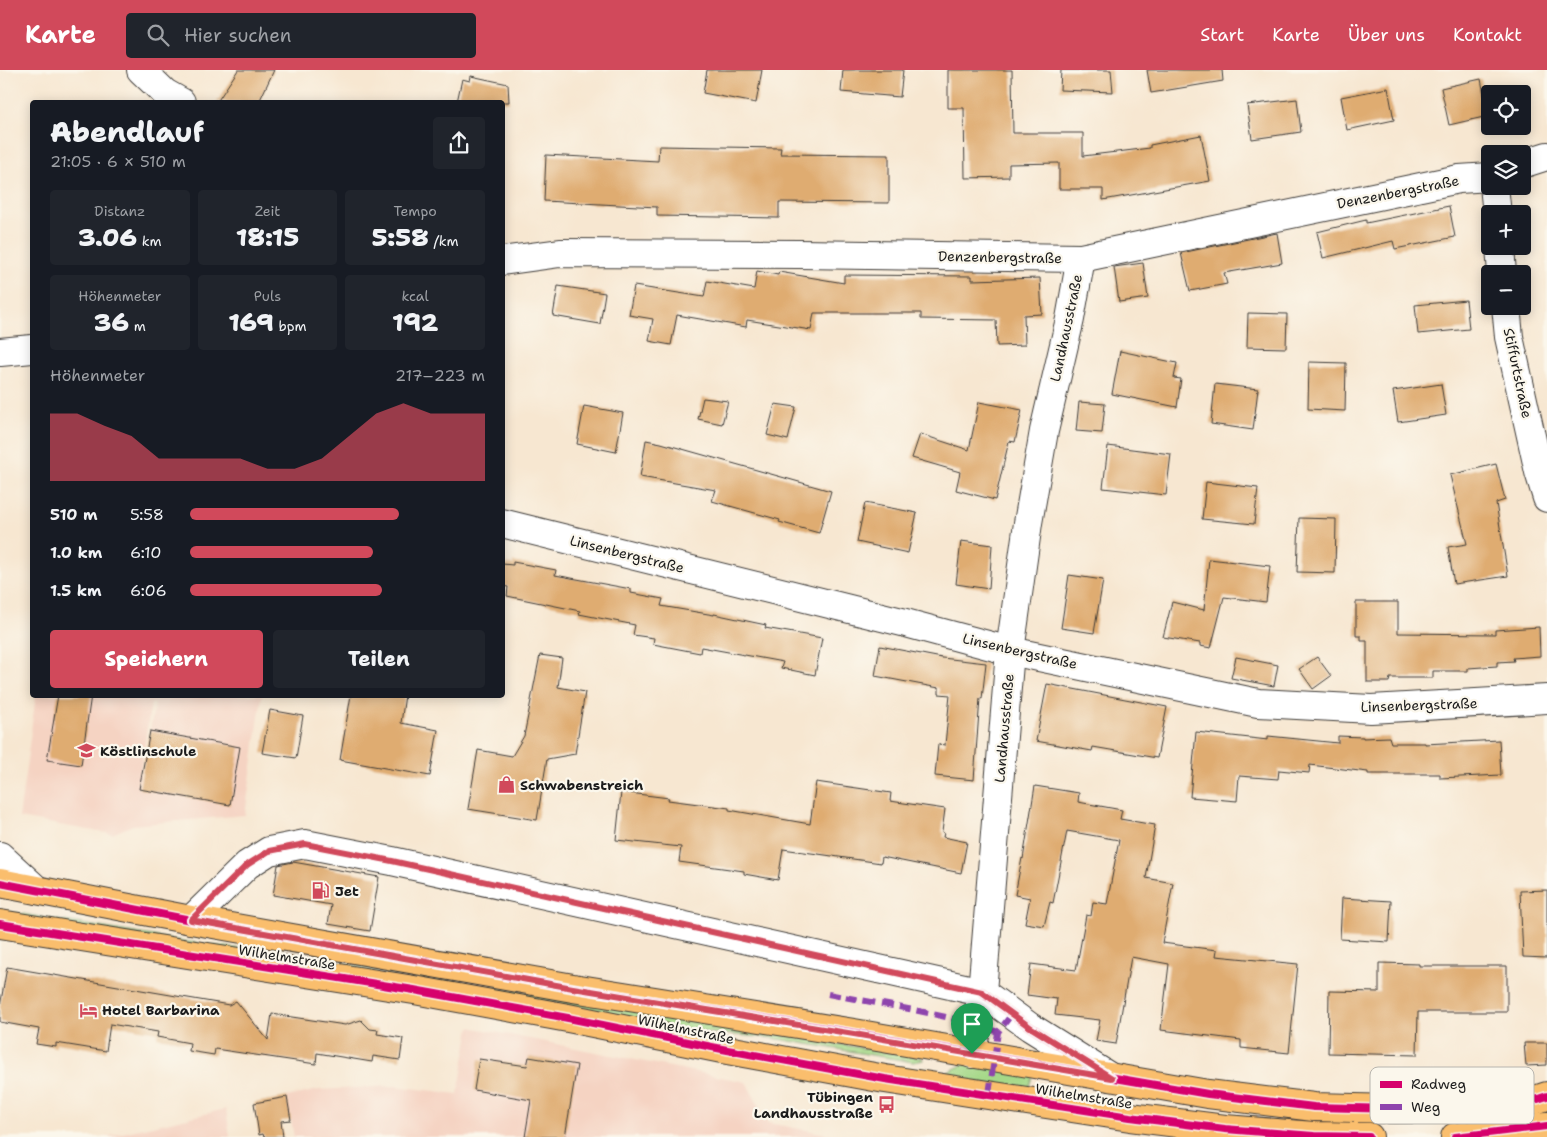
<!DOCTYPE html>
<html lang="de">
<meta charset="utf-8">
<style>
body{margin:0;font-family:"Shantell Sans",sans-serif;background:#20242c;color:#f1f3f6;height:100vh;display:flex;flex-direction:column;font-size:19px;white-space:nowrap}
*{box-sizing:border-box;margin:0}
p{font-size:16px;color:#9ea1a6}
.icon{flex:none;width:28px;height:28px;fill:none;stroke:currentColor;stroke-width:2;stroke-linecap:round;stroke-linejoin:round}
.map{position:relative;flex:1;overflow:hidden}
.panel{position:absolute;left:30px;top:30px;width:475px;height:598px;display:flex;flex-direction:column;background:#171b24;border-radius:5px;box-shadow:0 2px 12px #0003}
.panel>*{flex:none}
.fabs{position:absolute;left:1481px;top:15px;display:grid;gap:10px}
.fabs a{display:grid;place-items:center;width:50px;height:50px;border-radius:5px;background:#171b24;box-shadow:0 2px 12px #0003;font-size:25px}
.pin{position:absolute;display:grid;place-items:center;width:42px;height:42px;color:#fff;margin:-51px -21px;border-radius:50% 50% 50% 0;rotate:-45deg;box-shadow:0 0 5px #0007}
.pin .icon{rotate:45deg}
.round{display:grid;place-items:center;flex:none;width:52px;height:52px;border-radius:5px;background:#20242c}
.summary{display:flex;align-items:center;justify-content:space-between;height:85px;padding:0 20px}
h1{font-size:28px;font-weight:800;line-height:38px}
.stats{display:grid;grid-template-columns:repeat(3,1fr);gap:8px;height:85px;padding:5px 20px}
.stats div{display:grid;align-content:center;border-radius:5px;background:#20242c;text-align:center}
.stats b{font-size:25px;font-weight:800}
.stats small{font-size:14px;font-weight:400}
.stats p{font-size:14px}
.chart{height:140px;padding:10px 20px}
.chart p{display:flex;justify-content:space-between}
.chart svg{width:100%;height:90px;margin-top:5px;fill:#d1495b;opacity:.7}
.button{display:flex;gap:10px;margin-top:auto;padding:10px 20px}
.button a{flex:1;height:58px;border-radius:5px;background:#d1495b;color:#fff;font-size:20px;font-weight:800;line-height:58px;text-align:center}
.button a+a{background:#20242c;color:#f1f3f6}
ul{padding:0 20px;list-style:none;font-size:16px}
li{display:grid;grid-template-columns:80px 60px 1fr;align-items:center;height:38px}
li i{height:12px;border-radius:6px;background:#d1495b}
header{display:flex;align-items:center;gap:30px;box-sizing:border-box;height:70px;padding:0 25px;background:#d1495b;color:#fff}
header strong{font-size:24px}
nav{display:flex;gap:28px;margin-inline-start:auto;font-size:18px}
.search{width:350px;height:45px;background:#20242c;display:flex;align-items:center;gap:12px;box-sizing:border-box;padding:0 18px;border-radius:5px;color:#9ea1a6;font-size:19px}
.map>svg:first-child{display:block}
.built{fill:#f5d3c2;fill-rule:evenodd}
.green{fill:#a5d888;stroke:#607a52}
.building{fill:#dfac71}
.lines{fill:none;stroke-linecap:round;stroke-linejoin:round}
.minor-casing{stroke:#3d3a37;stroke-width:30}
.major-casing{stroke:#3d3a37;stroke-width:30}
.minor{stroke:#fff;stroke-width:28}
.major{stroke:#fabe6d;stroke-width:28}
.quiet{stroke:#8e44ad;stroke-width:6;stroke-dasharray:12 6;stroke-linecap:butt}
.cycleway-casing{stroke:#fbf7ec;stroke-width:11}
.cycleway{stroke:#d6006c;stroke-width:8}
.route-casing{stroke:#fff;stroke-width:10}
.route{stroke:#d1495b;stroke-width:6}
.labels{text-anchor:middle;stroke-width:4.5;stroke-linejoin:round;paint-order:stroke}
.street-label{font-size:14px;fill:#1c1c1c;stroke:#fbf7ec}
.poi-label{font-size:14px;font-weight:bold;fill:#1c1c1c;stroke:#fbf7ec;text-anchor:start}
.key{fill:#fbf7ec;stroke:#b8b5ae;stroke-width:1}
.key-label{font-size:14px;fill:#1c1c1c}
</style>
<header>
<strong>Karte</strong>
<div class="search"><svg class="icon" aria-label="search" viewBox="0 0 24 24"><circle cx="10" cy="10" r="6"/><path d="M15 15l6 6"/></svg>Hier suchen</div>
<nav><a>Start</a><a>Karte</a><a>Über uns</a><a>Kontakt</a></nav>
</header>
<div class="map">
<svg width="1547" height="1067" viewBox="0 0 1547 1067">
<rect width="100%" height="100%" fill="#fbf7ec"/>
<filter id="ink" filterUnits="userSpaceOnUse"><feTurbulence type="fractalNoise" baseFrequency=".02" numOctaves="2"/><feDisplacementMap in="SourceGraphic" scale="10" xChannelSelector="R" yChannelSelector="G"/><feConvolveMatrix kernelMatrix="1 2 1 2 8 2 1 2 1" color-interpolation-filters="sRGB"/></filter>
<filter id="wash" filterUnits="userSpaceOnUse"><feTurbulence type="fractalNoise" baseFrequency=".0096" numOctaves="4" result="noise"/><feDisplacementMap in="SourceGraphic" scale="20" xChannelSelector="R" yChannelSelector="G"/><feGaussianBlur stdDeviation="1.12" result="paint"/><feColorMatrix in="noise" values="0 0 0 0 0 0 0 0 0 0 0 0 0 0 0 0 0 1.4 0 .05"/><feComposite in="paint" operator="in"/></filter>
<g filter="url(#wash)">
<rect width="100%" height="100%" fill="#f7e7d1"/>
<g class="built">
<path d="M36 625H262L245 745 133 755 112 764 19 748ZM151 633 155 634 139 718 138 717Z"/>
<path d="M470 957 746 1012 768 1053 843 1067H294L287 1027 318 1020 395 1016 458 1024Z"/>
<path d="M226 1039 230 1067H105L140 1059Z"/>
</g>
<g class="green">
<path d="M0 840 177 870 374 897 922 988 924 990 913 992 772 968 688 961 612 943 490 921 0 845Z"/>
<path d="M964 994 1033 1004 1028 1020 940 1006Z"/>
</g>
<g id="blocks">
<g class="building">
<path d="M238 0H274L259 32H217Z"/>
<path d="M707 0H762L756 33 703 23Z"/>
<path d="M843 0H903L900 27 841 22Z"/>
<path d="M948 0H1012L1013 63H1083V86L1150 78V75L1201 65 1210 111 1103 130V119H1059V93L1009 94V107L965 108 964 38H948Z"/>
<path d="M1061 0H1111L1113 22 1060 20Z"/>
<path d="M1147 0H1222L1223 11 1151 23Z"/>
<path d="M471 6 508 14 509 32H457L462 9 470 11Z"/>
<path d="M1481 9 1488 46 1449 55 1441 18Z"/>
<path d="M1388 18 1394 50 1347 60 1341 27Z"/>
<path d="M1297 29 1301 62 1252 69 1247 35Z"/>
<path d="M659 76 781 78 780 84 889 85V133L779 132V148L657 146V137L544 131 546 85 658 91Z"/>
<path d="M1449 136 1455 167 1395 179 1393 171 1323 188 1317 162 1366 150V153Z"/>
<path d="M1277 163 1282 193 1224 203 1227 214 1190 221 1181 183Z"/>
<path d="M1143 193 1148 228 1119 232 1114 197Z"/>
<path d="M757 201 778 205 779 202 844 213V205L972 206V210L1040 208 1042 244 1024 245 1025 275 997 276 996 250 921 249V243H814L811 260 747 250 746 257 677 245 671 275 649 271 653 249 629 245 634 216 704 227 707 211 754 219Z"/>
<path d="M558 216 605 223 600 254 553 246Z"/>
<path d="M1466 230 1469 259 1418 264 1415 235Z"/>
<path d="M1248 243 1287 244 1286 278 1247 277Z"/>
<path d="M1120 281 1177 293 1174 308 1181 309 1177 337 1112 324Z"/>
<path d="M1309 292 1346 293 1345 341 1308 339Z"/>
<path d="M1215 314 1258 319 1253 360 1211 354Z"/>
<path d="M1441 314 1446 345 1398 352 1393 321Z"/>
<path d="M703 328 728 331 722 354 698 349Z"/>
<path d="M979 332 1022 340 1015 372 1009 371 995 430 956 420 960 402 912 388 920 364 969 380Z"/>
<path d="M1079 332 1105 334 1102 363 1076 361Z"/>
<path d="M775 334 796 337 788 370 767 365Z"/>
<path d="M584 336 623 343 616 382 577 374Z"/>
<path d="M646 370 661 373 831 421 819 463 779 452 780 450 712 431 716 420 640 407Z"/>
<path d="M1108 376 1171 384 1166 425 1103 418Z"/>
<path d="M1496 394 1505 430 1496 433 1508 506 1454 514 1448 477 1467 474 1450 405Z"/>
<path d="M1206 412 1258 418 1254 454 1202 449Z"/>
<path d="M865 433 917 443 908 483 857 472Z"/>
<path d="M1299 448 1336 449 1335 503 1297 502Z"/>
<path d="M961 471 992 475 989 519 956 514Z"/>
<path d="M1209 489 1270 496 1266 532 1224 527 1211 578 1200 576V573L1163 567 1172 532 1204 540Z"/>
<path d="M513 492 556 500 555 505 631 519V523L663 529 661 536 714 545V544L766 555 765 558 822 568 815 605 781 598 783 592 701 577 700 583 653 574 654 568 633 565 635 555 579 544 580 541 507 526 508 517 502 516V494L513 495Z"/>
<path d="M1069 505 1103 510 1094 563 1061 558Z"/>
<path d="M1356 532H1398V563L1495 564V560L1539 557 1540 586 1513 588 1514 591 1497 592V596L1468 598V601H1433V608H1390L1389 612H1367V571H1361V566H1356Z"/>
<path d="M880 576 942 588 986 593 982 629 980 628 974 710 935 706 938 674 945 675 950 625 939 624V618L875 606Z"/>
<path d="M540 585 562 588 558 617 585 622 575 684 547 689 537 750 468 739 478 680 512 686 524 666Z"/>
<path d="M1236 587 1278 595 1274 616 1231 608Z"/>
<path d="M1317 587 1331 606 1313 619 1299 599Z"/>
<path d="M1047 614 1167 637 1157 688 1093 677 1092 681 1036 671Z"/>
<path d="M58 625H91L81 695 47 690Z"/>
<path d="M351 625H405L401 653 438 660 430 706 340 690Z"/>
<path d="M270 640 303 646 296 688 262 683Z"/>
<path d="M150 661 240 677 230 735 139 719Z"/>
<path d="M1196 662 1268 670V666L1338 673V666L1363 667V668L1389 667 1391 673H1425V674L1499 670 1501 705 1440 708V704H1368V702L1310 695 1309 703 1279 700 1278 709 1239 706 1237 731 1190 727Z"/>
<path d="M816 712 891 723 890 731 945 739 942 762 944 763 943 767 967 772 961 803 882 787 881 793 783 779 778 810 744 804V801L679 792 681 777 616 770 621 722 669 728 668 730 729 738V740L810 754Z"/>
<path d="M1035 716 1079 723 1078 732 1122 740 1120 749 1155 755 1146 808 1173 813 1162 873 1217 880 1216 886 1298 894 1289 983 1241 978V970L1161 960 1169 894 1131 887 1116 974 1096 971 1100 950 1055 945 1057 929 1027 925 1031 894 1076 900 1086 845 1091 846 1093 832 1107 834 1119 770 1067 761 1053 833 1050 832 1044 856 1025 853 1030 828 1015 825 1022 788 1023 789Z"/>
<path d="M293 792 379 807 370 861 328 854 331 835 273 825 278 795Z"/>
<path d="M1547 820V888L1523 887 1520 821Z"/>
<path d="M1342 828 1391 831 1389 872 1340 869Z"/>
<path d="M1379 893 1419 894V896H1507V942H1418L1417 985 1328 983 1329 921 1379 922Z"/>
<path d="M7 897 229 935 236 931 268 970 272 944 345 955 361 950 370 959 378 960 377 964 403 968 400 990 373 986 372 992 317 983 316 994 215 979 214 985 189 981 190 973 157 967 158 962 110 954 106 981 56 973V977L36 974 39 959 0 952V937Z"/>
<path d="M1524 973H1547V995L1526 996Z"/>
<path d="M529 987 577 995 565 1067H525L531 1030 474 1020 479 989 527 996Z"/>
<path d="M287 1027 291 1050 281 1051 283 1067H264L263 1064 259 1065 254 1033Z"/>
</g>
</g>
</g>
<g filter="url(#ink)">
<use href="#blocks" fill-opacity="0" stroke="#3d3a37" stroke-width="1"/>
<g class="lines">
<defs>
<g id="minor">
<path d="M141 0 165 23 181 32"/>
<path d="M1522 94 1547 86"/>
<path d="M1494 116 1497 144"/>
<path d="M1500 176 1502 204"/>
<path d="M502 191 560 183 799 184 1081 188 1459 109 1490 107"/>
<path d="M1506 236 1509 267 1539 402 1547 428"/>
<path d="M0 282 32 279"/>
<path d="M502 453 902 552 1010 581 1258 633 1371 639 1547 629"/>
<path d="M0 786 37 820"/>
<path d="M191 850 247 795 269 781 305 774 392 791 982 922 1030 957 1110 1007"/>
<path d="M972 984 982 922 1010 581 1028 453 1044 361 1070 249 1081 188"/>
</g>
<g id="major">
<path d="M0 813 191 850 573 918 854 963 1208 1024 1314 1037 1395 1039 1451 1038 1538 1029 1547 1026"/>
<path d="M0 854 414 920 568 948 722 979 885 1009 1130 1047 1225 1059 1314 1066 1369 1067"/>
<path d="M1455 1067 1547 1056"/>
</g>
</defs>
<use href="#minor" class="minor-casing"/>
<use href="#major" class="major-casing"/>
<use href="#minor" class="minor"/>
<use href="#major" class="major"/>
<g class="quiet">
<path d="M828 924C885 935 943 943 998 962"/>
<path d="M989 1024 998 962 1012 944"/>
</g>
<defs>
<g id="cycleway">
<path d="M0 813 191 850 573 918 854 963 1208 1024 1314 1037 1395 1039 1451 1038 1538 1029 1547 1026"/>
<path d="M0 854 414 920 568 948 722 979 885 1009 1130 1047 1225 1059 1314 1066 1369 1067"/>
<path d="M982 922 1030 957 1105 1004"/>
<path d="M1455 1067 1547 1056"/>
</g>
</defs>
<use href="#cycleway" class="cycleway-casing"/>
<use href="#cycleway" class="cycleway"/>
</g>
</g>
<g class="lines" filter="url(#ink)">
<defs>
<path id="route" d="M305 774 392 791 982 922 1030 957 1112 1008 854 964 573 918 191 850 247 795 269 781Z"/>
</defs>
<use href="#route" class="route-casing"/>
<use href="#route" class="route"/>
</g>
<defs>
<symbol id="school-bare" viewBox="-9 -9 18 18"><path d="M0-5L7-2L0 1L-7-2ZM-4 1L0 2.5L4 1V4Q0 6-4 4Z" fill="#d1495b" stroke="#fbf7ec" stroke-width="2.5" paint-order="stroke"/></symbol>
<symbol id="shop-bare" viewBox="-9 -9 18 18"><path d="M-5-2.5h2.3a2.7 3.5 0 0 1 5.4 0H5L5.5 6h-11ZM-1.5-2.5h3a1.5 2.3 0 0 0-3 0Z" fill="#d1495b" stroke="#fbf7ec" stroke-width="2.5" paint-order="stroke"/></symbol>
<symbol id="fuel-bare" viewBox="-9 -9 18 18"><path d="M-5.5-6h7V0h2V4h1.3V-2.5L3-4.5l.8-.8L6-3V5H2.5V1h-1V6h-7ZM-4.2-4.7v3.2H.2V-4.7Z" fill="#d1495b" stroke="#fbf7ec" stroke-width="2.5" paint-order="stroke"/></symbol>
<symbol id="hotel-bare" viewBox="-9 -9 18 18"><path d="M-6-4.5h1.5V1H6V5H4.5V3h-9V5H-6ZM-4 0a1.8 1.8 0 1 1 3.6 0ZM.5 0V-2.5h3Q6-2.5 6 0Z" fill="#d1495b" stroke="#fbf7ec" stroke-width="2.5" paint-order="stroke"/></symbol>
<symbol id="bus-bare" viewBox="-9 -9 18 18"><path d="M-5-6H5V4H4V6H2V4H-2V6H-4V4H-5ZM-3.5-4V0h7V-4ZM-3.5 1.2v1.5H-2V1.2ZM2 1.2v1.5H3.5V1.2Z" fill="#d1495b" stroke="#fbf7ec" stroke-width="2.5" paint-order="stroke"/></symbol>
</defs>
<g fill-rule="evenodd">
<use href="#school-bare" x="74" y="668" width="25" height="25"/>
<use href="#shop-bare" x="494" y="702" width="25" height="25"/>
<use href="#fuel-bare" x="308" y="808" width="25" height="25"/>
<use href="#hotel-bare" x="76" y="928" width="25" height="25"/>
<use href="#bus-bare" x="874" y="1022" width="25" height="25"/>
</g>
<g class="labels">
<g class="street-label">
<text transform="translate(1398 122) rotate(-11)" y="5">Denzenbergstraße</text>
<text transform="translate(1000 187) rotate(1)" y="5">Denzenbergstraße</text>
<text transform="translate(1066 258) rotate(-78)" y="5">Landhausstraße</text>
<text transform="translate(1518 303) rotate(78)" y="5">Stiffurtstraße</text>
<text transform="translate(627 484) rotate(14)" y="5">Linsenbergstraße</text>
<text transform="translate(1020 581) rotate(13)" y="5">Linsenbergstraße</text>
<text transform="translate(1419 635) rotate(-2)" y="5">Linsenbergstraße</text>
<text transform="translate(1004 658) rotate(-85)" y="5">Landhausstraße</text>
<text transform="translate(287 887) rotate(9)" y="5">Wilhelmstraße</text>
<text transform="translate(686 959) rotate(12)" y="5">Wilhelmstraße</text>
<text transform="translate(1084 1026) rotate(9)" y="5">Wilhelmstraße</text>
</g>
<g class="poi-label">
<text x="100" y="686">Köstlinschule</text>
<text x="520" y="720">Schwabenstreich</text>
<text x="335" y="826">Jet</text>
<text x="102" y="945">Hotel Barbarina</text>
<text x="873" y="1032" text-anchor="end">Tübingen<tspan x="873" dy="16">Landhausstraße</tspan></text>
</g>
</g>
<rect x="1370" y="997" width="164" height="57" rx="8" class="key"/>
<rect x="1380" y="1011" width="22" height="7" fill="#d6006c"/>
<rect x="1380" y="1034" width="22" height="6" fill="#8e44ad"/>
<g class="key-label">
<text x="1411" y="1019">Radweg</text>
<text x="1411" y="1042">Weg</text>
</g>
</svg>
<div class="fabs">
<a><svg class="icon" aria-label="locate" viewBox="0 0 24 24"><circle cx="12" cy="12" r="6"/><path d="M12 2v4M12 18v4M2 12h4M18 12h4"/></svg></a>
<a><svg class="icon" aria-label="layers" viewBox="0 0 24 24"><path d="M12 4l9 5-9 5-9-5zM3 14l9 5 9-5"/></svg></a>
<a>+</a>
<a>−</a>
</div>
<div class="pin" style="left:972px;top:984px;background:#1e9e55"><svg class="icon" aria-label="arrive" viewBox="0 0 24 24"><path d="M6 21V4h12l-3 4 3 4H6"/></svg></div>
<section class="panel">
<div class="summary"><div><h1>Abendlauf</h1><p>21:05 · 6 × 510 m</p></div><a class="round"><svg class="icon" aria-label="share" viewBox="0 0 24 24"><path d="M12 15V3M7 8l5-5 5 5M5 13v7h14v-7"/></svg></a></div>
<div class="stats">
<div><p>Distanz</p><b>3.06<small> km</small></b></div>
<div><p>Zeit</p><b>18:15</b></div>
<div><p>Tempo</p><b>5:58<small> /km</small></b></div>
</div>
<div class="stats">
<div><p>Höhenmeter</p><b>36<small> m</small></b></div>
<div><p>Puls</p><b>169<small> bpm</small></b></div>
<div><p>kcal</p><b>192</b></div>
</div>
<div class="chart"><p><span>Höhenmeter</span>217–223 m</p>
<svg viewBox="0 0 160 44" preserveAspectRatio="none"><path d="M0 44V11L10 11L20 17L30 22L40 33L50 33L60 33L70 33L80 38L90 38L100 33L110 22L120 11L130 6L140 11L150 11L160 11V44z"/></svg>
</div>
<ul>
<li><b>510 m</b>5:58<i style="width:71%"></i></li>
<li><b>1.0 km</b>6:10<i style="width:62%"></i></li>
<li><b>1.5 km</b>6:06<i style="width:65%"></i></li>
</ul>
<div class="button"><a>Speichern</a><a>Teilen</a></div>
</section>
</div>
